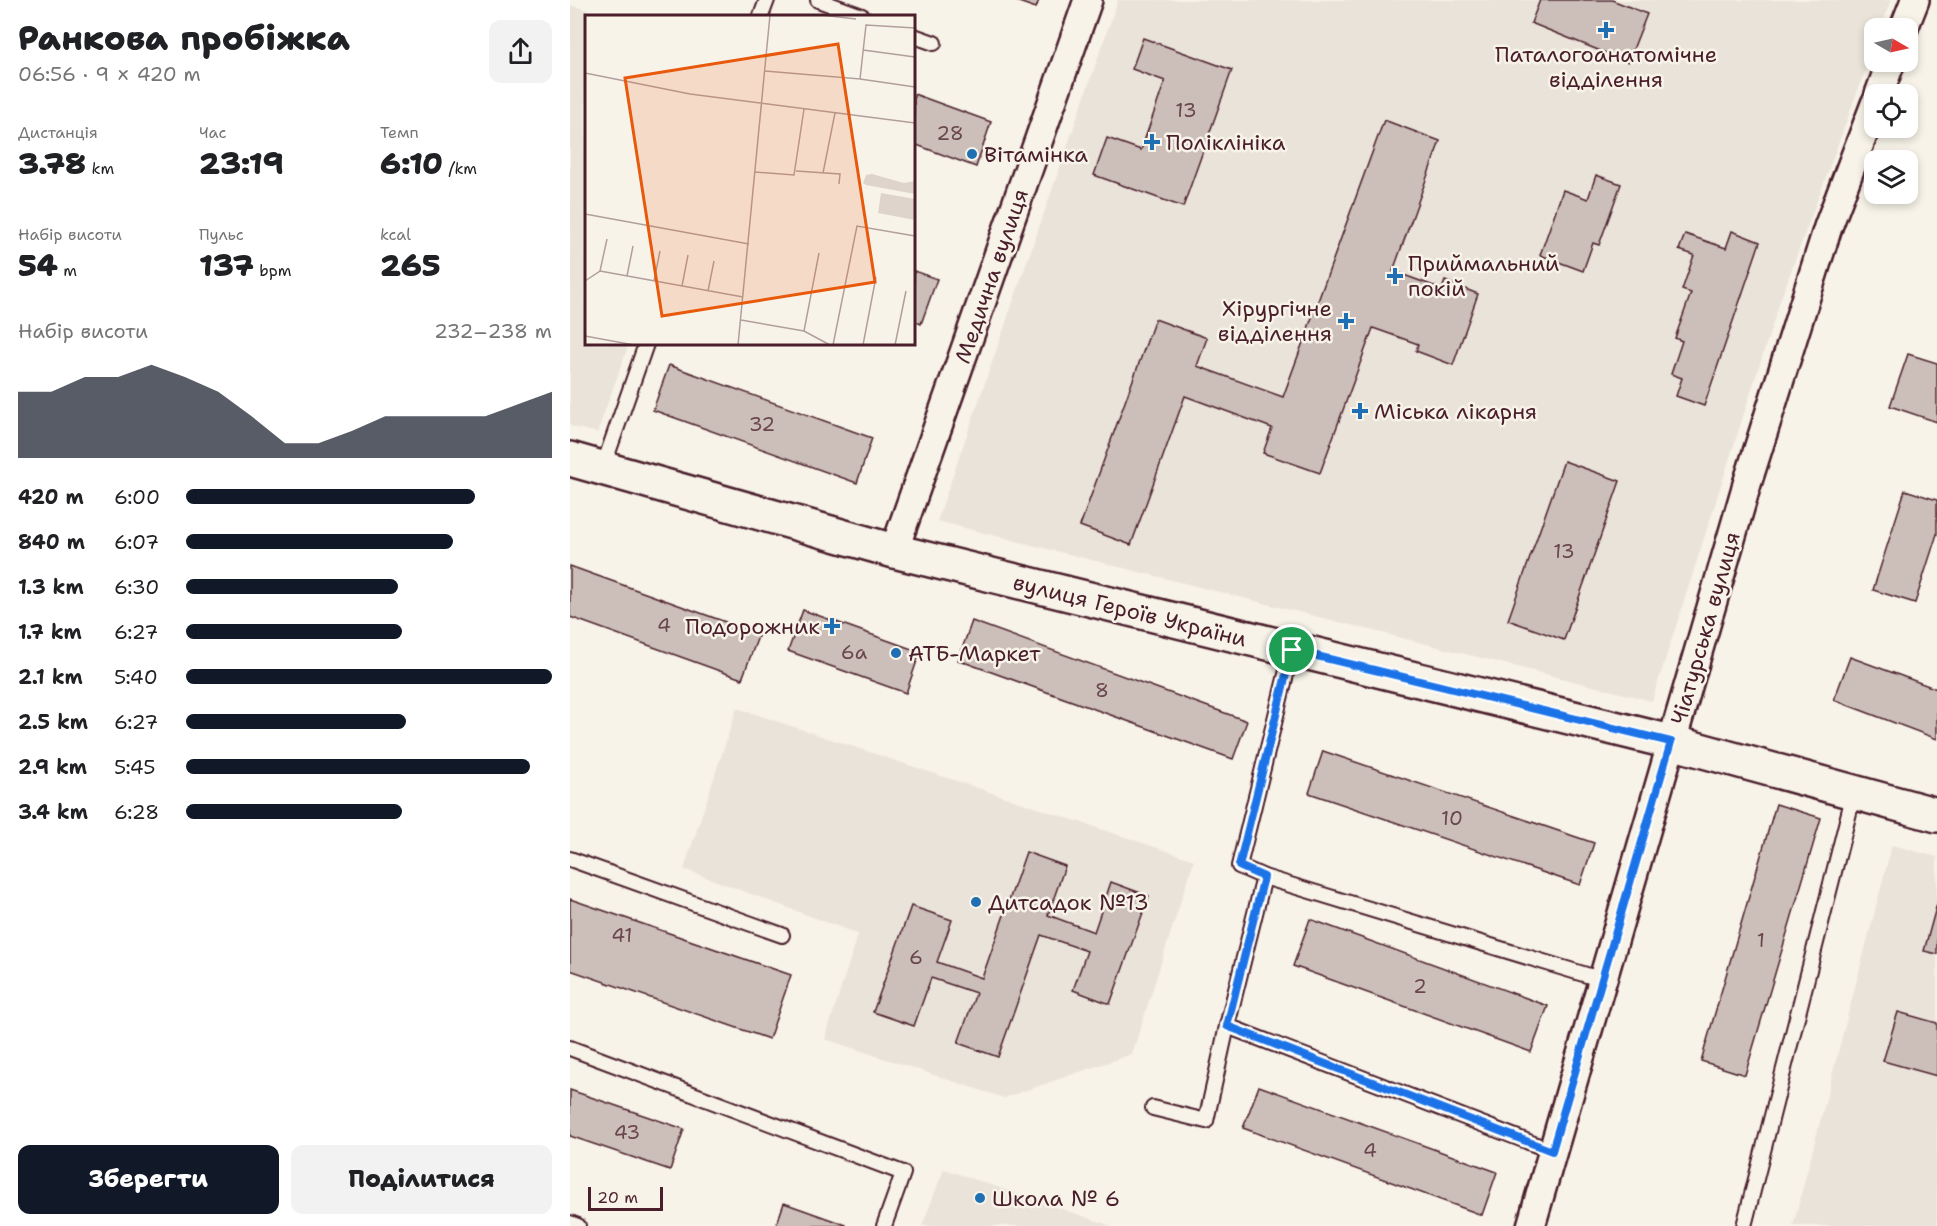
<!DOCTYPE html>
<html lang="uk">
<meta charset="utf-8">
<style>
body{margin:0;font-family:"Shantell Sans",sans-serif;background:#f2f2f2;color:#202124;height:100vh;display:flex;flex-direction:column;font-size:22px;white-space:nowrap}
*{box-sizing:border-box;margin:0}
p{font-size:20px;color:#757577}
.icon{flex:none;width:33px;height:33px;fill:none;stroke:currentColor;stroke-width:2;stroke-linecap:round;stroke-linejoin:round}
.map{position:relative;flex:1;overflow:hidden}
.details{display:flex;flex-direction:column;background:#fff;width:570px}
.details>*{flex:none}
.needle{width:39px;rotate:99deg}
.fabs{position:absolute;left:1294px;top:18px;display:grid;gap:12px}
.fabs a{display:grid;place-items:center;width:54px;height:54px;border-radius:12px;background:#fff;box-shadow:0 3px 9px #0003;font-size:30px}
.scale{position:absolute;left:18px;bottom:15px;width:75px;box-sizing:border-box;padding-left:6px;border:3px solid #4a1f2b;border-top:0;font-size:16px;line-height:21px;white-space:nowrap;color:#4a1f2b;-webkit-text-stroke:4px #f7f3e8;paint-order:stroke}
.pin{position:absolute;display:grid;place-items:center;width:51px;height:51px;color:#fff;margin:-26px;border:3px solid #fff;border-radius:50%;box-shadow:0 2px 6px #0007}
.round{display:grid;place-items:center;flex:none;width:63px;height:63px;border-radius:12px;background:#f2f2f2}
.head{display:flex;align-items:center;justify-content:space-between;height:102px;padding:0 18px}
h1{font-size:33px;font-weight:800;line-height:45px}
.metrics{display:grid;grid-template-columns:repeat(3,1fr);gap:9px;height:102px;padding:6px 18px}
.metrics div{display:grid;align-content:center}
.metrics b{font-size:30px;font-weight:800}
.metrics small{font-size:16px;font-weight:400}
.metrics p{font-size:16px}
.chart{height:168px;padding:12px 18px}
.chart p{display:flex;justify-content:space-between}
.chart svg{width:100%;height:108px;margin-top:6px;fill:#111827;opacity:.7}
.cta{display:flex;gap:12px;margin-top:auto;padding:12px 18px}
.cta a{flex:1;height:69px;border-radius:12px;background:#111827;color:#fff;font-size:24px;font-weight:800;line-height:69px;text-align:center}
.cta a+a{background:#f2f2f2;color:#202124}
ul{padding:0 18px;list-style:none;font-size:20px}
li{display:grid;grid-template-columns:96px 72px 1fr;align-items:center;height:45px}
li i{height:15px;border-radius:8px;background:#111827}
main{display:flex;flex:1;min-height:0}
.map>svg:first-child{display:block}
.built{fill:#eae3da}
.building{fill:#ccbfb9;stroke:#4a1f2b;stroke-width:1.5}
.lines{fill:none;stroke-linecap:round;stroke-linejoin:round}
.service-casing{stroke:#4a1f2b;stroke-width:18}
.minor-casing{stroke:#4a1f2b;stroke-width:32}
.tertiary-casing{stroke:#4a1f2b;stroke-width:38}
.service{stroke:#f7f3e8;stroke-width:14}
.minor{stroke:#f7f3e8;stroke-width:27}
.tertiary{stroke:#f7f3e8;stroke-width:33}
.route-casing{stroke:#fff;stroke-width:12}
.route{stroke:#1a73e8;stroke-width:8}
.poi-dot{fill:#1f6fb2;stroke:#f7f3e8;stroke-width:2}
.labels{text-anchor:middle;stroke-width:5;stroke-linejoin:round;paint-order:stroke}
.number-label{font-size:20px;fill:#6a474e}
.poi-label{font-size:22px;fill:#4a1f2b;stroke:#f7f3e8;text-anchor:start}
.street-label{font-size:22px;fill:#4a1f2b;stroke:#f7f3e8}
.inset-road{fill:none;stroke:#b29e9c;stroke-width:1.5}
.view{fill:#e8590c;fill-opacity:0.15;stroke:#e8590c;stroke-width:3}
.inset-edge{fill:none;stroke:#4a1f2b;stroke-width:3}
</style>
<main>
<section class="details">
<div class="head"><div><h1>Ранкова пробіжка</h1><p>06:56 · 9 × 420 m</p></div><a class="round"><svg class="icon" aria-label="share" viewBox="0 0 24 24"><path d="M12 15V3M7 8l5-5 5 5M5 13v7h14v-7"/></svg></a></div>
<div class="metrics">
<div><p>Дистанція</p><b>3.78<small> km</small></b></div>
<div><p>Час</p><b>23:19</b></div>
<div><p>Темп</p><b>6:10<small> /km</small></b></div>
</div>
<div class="metrics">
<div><p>Набір висоти</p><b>54<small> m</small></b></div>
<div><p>Пульс</p><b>137<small> bpm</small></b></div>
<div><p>kcal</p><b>265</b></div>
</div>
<div class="chart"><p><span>Набір висоти</span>232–238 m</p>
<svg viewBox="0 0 160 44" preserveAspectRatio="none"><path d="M0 44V17L10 17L20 11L30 11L40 6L50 11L60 17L70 27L80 38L90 38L100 33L110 27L120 27L130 27L140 27L150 22L160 17V44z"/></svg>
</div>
<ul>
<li><b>420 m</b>6:00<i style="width:79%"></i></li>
<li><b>840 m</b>6:07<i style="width:73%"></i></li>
<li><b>1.3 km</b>6:30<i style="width:58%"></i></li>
<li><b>1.7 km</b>6:27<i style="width:59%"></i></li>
<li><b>2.1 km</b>5:40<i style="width:100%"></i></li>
<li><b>2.5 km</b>6:27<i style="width:60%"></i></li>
<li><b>2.9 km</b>5:45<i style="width:94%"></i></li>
<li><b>3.4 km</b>6:28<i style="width:59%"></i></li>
</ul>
<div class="cta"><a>Зберегти</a><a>Поділитися</a></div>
</section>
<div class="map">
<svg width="1367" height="1226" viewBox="0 0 1367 1226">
<rect width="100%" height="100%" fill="#f7f3e8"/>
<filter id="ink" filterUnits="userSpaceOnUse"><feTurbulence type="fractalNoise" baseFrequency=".0167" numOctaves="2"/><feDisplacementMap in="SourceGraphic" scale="12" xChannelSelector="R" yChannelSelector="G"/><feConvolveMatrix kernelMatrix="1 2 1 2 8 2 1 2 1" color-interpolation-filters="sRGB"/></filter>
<g filter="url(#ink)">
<g class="built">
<path d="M548 0H1321L1311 28H1305V44L1210 301 1082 701 367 521Z"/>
<path d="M0 5 38 16H16V344H59L27 433 0 426Z"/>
<path d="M167 708 624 860 562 1054 434 1098 255 1039 288 934 114 869Z"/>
<path d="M1322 845 1367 857V1226H1223Z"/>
<path d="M374 1169 542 1226H352Z"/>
</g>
<g class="building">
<path d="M443 0H469L466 8Z"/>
<path d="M970 0H1042L1077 14 1058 62 961 23Z"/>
<path d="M573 38 662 70 613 207 524 175 537 138 571 150 595 81 562 69Z"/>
<path d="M344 94 421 122 406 167 344 144Z"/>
<path d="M814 120 870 141 823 271 872 289 875 281 908 294 883 365 846 351 848 344 803 328 750 473 693 453 702 428 615 396 561 545 510 526 585 319 637 338 627 366 713 397Z"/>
<path d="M1026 175 1051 184 1029 245 1023 243 1013 271 970 255 993 190 1018 199Z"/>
<path d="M1162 231 1190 242 1134 406 1106 396 1112 378 1101 374 1112 341 1105 338 1121 293 1112 290 1124 255 1109 250 1115 234 1156 248Z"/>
<path d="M344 271 367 279 351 324 344 321Z"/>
<path d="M1338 354 1367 363V422L1320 406Z"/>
<path d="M99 365 302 438 287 483 83 410Z"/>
<path d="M994 461 1050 481 994 640 938 620Z"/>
<path d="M1335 490 1367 500V534L1345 603 1303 590Z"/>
<path d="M0 566 189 634 172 679 0 617Z"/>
<path d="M233 610 350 652 336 693 218 651Z"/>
<path d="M402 621 677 721 663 759 388 660Z"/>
<path d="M1280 657 1367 689V739L1264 700Z"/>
<path d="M753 751 1024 843 1010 885 739 793Z"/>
<path d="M1206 804 1251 818 1175 1075 1131 1061Z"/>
<path d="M456 852 495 866 478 915 524 932 541 882 579 896 540 1004 503 990 517 951 471 935 428 1057 388 1043 406 993 361 978 344 1026 303 1012 341 906 382 920 367 962 412 978Z"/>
<path d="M0 899 221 975 199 1039 0 970Z"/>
<path d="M1367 904V954L1354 951Z"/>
<path d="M740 919 978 1006 961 1052 723 966Z"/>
<path d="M1328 1012 1367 1023V1076L1313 1061Z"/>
<path d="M689 1086 927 1172 912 1215 673 1128Z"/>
<path d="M0 1090 114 1129 100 1170 0 1136Z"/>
<path d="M214 1203 276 1225V1226H206Z"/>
</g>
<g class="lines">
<defs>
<g id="service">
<path d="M248 0 292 16"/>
<path d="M191 16 197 0"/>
<path d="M344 36 364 43"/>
<path d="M33 467 76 344"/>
<path d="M722 650 669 866 694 877 1033 980"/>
<path d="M0 859 212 935"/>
<path d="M657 1026 982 1151"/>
<path d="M0 1048 333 1173 314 1226"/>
<path d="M583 1108 636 1121 657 1026 694 877"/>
<path d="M0 1223 8 1226"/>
<path d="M1174 1226 1284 793"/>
</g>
<g id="minor">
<path d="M1334 28 1345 0"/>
<path d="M1309 94 1321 62"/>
<path d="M324 551 518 0"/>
<path d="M961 1226 1177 484 1258 227 1305 104"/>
</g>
<path id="tertiary" d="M0 459 324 551 1101 742 1367 815"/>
</defs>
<use href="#service" class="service-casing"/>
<use href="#minor" class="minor-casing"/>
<use href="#tertiary" class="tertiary-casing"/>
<use href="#service" class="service"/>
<use href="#minor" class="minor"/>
<use href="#tertiary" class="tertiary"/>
</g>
</g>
<g class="lines" filter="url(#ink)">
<defs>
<path id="route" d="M722 650 1101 742 982 1151 657 1026 694 877 669 866Z"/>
</defs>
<use href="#route" class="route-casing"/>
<use href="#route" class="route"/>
</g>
<g class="poi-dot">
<path d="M1033 21h6v6h6v6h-6v6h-6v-6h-6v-6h6z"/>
<path d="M579 133h6v6h6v6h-6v6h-6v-6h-6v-6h6z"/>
<circle cx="402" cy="154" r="6"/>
<path d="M822 267h6v6h6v6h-6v6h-6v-6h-6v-6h6z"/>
<path d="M773 312h6v6h6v6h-6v6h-6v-6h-6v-6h6z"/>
<path d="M787 402h6v6h6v6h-6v6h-6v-6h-6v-6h6z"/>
<path d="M259 617h6v6h6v6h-6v6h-6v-6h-6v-6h6z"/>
<circle cx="326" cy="653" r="6"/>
<circle cx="406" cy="902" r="6"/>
<circle cx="410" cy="1198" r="6"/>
</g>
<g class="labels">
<g class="number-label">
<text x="616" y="117">13</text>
<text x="380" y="140">28</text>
<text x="192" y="431">32</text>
<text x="994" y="558">13</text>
<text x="94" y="632">4</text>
<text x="284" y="659">6а</text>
<text x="532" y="697">8</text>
<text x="882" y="825">10</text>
<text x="52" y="942">41</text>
<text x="1191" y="947">1</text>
<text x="346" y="964">6</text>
<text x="850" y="993">2</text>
<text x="57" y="1139">43</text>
<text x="800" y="1157">4</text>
</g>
<g class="poi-label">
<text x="1036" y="62" text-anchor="middle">Паталогоанатомічне<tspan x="1036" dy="25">відділення</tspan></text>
<text x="596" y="150">Поліклініка</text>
<text x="414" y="162">Вітамінка</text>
<text x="838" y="271">Приймальний<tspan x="838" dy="25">покій</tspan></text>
<text x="762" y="316" text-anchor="end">Хірургічне<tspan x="762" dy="25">відділення</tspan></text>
<text x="804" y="419">Мiська лiкарня</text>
<text x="250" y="634" text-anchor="end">Подорожник</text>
<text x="338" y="661">АТБ-Маркет</text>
<text x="418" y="910">Дитсадок №13</text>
<text x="422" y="1206">Школа № 6</text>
</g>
<g class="street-label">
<text transform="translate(421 276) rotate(-71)" y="8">Медична вулиця</text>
<text transform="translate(560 610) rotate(14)" y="8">вулиця Героїв України</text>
<text transform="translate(1135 628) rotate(-74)" y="8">Чіатурська вулиця</text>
</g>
</g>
<g transform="translate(15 15)">
<rect width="330" height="330" fill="#f7f3e8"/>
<path d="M287 159 319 168 330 166V179L281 170 278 168 281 160ZM296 178 330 184V205L293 198Z" fill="#ded4cc"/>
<path class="inset-road" d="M236 0 271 4M278 35 330 42M180 56 275 64 281 10 330 13M0 58 105 79 330 108M275 64 330 72M211 156 255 159 254 169M170 157 209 160 219 94M238 158 250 98M0 199 164 229M15 256 158 282M42 261 48 231M0 266 15 256 22 224M69 266 75 236M97 271 103 240M123 276 129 246M156 305 219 316 245 330M219 316 234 238M0 321 49 330M153 330 185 0M248 330 272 211 330 221M278 330 291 262M310 330 321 276"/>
<path class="view" d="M253 29 290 267 77 301 40 63Z"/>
<rect width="330" height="330" class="inset-edge"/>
</g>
</svg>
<div class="fabs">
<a><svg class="needle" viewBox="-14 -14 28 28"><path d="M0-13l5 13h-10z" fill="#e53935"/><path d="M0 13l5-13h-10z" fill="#757577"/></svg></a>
<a><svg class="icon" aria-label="locate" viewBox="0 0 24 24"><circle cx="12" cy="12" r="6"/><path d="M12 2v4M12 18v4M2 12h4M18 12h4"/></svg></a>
<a><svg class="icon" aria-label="layers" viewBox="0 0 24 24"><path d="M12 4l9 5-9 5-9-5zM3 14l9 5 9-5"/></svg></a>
</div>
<div class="scale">20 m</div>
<div class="pin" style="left:722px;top:650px;background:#1e9e55"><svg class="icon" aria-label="arrive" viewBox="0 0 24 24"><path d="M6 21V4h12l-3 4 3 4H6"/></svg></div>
</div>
</main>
